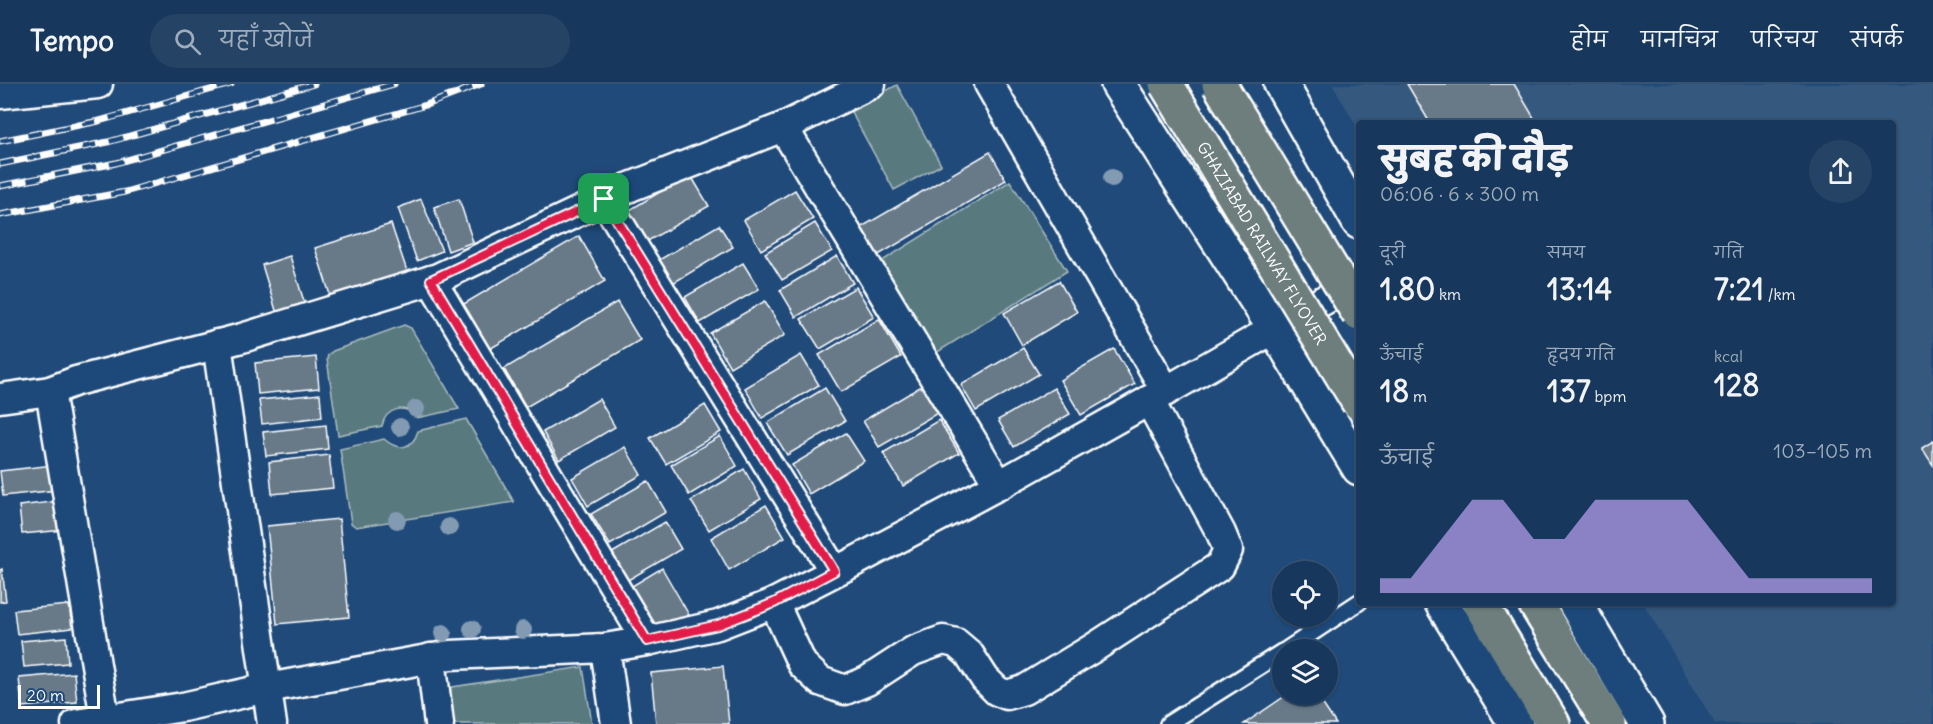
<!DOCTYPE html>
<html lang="hi">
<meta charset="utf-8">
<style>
body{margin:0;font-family:Delius,"Playpen Sans Deva",sans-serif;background:#244365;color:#f1f3f6;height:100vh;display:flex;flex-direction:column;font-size:22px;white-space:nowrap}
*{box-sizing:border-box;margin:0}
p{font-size:20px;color:#9eacbb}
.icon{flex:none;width:33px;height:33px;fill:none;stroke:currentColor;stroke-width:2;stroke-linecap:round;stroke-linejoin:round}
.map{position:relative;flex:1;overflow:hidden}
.details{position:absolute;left:1356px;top:36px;width:540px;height:486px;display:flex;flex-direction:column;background:#17385c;border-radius:6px;box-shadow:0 2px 4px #0004,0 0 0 2px #365272}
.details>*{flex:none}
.fabs{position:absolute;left:1272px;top:477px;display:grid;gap:12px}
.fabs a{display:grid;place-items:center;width:66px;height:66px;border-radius:50%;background:#17385c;box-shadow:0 2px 4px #0004,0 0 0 2px #365272;font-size:30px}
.scale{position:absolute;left:18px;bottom:15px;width:82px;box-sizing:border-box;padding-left:6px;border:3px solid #fff;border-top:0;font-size:16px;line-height:21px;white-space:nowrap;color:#fff;-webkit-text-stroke:4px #1f4a7a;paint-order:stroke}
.pin{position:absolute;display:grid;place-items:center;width:51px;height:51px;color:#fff;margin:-26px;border-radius:12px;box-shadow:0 3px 9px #0006}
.round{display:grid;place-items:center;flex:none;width:63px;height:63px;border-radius:32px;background:#244365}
.overview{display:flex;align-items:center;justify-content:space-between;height:102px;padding:0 24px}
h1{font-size:33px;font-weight:800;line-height:45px}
.stats{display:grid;grid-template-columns:repeat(3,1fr);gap:9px;height:102px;padding:6px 24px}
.stats div{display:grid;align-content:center}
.stats b{font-size:30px;font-weight:800}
.stats small{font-size:16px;font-weight:400}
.stats p{font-size:16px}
.chart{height:168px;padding:12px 24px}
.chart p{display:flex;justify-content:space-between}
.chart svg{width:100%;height:108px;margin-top:6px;fill:#bca0f2;opacity:.7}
header{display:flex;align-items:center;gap:36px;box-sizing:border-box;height:84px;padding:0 30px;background:#17385c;border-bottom:2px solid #365272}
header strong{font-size:28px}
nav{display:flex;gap:33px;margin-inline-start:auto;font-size:21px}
.search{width:420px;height:54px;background:#244365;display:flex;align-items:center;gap:15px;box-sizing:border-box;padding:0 21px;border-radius:33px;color:#9eacbb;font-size:22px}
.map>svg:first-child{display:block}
.built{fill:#35587e}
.green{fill:#587a7f;stroke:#acbcbf;stroke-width:1.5}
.building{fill:#677a88;stroke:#fff;stroke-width:1.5}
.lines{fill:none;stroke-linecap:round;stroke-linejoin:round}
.lane-casing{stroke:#fff;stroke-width:20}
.street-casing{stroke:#fff;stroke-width:33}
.secondary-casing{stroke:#fff;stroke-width:38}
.highway-casing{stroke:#fff;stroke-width:38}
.lane{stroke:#1f4a7a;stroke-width:15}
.street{stroke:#1f4a7a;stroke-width:28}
.secondary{stroke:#1f4a7a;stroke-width:33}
.highway{stroke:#6d7e7c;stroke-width:33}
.rail-casing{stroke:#fff;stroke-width:7}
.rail{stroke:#1f4a7a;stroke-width:4.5;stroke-dasharray:14;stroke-linecap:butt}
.highway-bridge-casing{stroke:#fff;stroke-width:38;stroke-linecap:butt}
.highway-bridge{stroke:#6d7e7c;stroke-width:33}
.tree{fill:#839bb2}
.route-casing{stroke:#fff;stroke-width:12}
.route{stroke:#e11d48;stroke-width:8}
.labels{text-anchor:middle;stroke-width:5;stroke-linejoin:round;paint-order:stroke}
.street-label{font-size:16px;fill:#fff;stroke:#1f4a7a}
</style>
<header>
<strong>Tempo</strong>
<div class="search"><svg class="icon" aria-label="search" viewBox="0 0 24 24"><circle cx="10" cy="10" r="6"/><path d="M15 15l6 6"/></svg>यहाँ खोजें</div>
<nav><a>होम</a><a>मानचित्र</a><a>परिचय</a><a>संपर्क</a></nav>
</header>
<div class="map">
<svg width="1933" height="640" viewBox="0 0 1933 640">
<rect width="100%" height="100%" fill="#1f4a7a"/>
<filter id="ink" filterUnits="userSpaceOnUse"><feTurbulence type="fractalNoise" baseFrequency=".0167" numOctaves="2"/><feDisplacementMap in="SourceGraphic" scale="12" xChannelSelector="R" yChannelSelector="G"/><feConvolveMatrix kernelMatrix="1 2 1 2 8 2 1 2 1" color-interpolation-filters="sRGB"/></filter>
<g filter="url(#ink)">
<path class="built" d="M1332 0H1933V640H1715L1643 519H1893V39H1359V46Z"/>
<g class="green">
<path d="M897 1 941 81 894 106 850 26Z"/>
<path d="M1010 97 1067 187 936 269 879 179Z"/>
<path d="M404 241 411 244 459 325 417 334C405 319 386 324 382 342L338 351 327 275 328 271 333 267Z"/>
<path d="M466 335 514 418 356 443 351 439 340 365 384 355C398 367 412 366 418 347Z"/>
<path d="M583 583 592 640H452L446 604Z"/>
</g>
<g class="building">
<path d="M1407 0H1514L1537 39H1430Z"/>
<path d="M990 68 1006 96 870 176 853 148Z"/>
<path d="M690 90 709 122 646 158 628 127Z"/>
<path d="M795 106 813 135 761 166 744 136Z"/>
<path d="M421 115 442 167 417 177 398 124Z"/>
<path d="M459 115 473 158 448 167 434 123Z"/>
<path d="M815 139 832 167 782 196 765 169Z"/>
<path d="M391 140 409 193 332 217 315 164Z"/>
<path d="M719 141 733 163 673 199 659 176Z"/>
<path d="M579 152 605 197 488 266 462 221Z"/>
<path d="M290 172 306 224 278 233 262 181Z"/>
<path d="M837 172 853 199 796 233 780 206Z"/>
<path d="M743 179 759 205 700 239 685 213Z"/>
<path d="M1059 197 1077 228 1022 261 1004 229Z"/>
<path d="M856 203 874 233 820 265 801 235Z"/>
<path d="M765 217 785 251 730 283 710 249Z"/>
<path d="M617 218 640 256 526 323 504 285Z"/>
<path d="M879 235 901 273 841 308 819 271Z"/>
<path d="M1023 264 1039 290 976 327 961 301Z"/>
<path d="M1114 265 1135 300 1081 331 1060 296Z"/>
<path d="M801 271 819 301 762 334 745 304Z"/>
<path d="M316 273 319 304 258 310 255 279Z"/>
<path d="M925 300 941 327 879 363 863 337Z"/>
<path d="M825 304 845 337 787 371 767 339Z"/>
<path d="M1054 304 1070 330 1014 363 998 336Z"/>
<path d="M320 310 322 333 262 340 259 316Z"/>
<path d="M599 315 615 343 559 376 543 348Z"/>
<path d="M705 321 721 348 666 380 650 354Z"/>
<path d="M939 336 959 369 903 402 883 369Z"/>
<path d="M326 341 328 365 266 372 263 348Z"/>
<path d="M846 349 864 377 809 410 792 381Z"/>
<path d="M720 352 737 382 689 411 671 381Z"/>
<path d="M1933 357V381L1922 364Z"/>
<path d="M625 363 641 391 588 422 572 394Z"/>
<path d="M329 371 333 404 272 410 269 378Z"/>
<path d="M54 381 57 406 3 412 0 387Z"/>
<path d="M744 385 761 415 709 446 691 417Z"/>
<path d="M648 397 666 428 610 461 591 430Z"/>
<path d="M60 417 64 446 22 450 19 422Z"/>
<path d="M766 421 785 453 729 486 711 454Z"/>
<path d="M339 435 349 533 277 540 267 442Z"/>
<path d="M665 438 681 465 628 496 612 469Z"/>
<path d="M662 484 689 531 659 549 632 502Z"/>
<path d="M2 485 6 517 0 518V486Z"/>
<path d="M69 521 72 544 17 550 14 526Z"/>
<path d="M66 553 68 579 24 583 21 557Z"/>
<path d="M723 582 729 640H656L651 589Z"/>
<path d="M74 589 77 618 22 623 19 594Z"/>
<path d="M1288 610H1316L1336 640H1244Z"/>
</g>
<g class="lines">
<defs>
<g id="lane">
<path d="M1286 566 1359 518"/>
<path d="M1168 640 1282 568"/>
</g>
<g id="street">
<path d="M989 0 1166 307 1359 196"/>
<path d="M0 10 98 0"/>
<path d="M783 43 999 401"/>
<path d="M604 115 834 487"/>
<path d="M431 196 647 557"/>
<path d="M217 260 272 640"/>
<path d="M50 307 106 640"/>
<path d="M0 314 50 307 76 297 242 254 438 194 630 103 783 43 871 0"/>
<path d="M774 519 802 580 820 597 845 606 867 597 913 567 943 556 956 559 969 570 985 595 997 607 1007 611 1024 606 1095 563 1220 482 1228 466 1221 449 1149 316"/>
<path d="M605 564 616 640"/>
<path d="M431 574 439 640"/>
<path d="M76 640 183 623 267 604 450 571 605 564 647 557 718 541 774 519 850 480 999 401 1166 307"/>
</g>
<g id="secondary">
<path d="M1118 0 1275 245 1359 384"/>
<path d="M1281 0 1359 138"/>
<path d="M1442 519 1516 640"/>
<path d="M1575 519 1647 640"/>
</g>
<g id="highway">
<path d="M1480 519 1553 640"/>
<path d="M1535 519 1609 640"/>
</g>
</defs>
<use href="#lane" class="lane-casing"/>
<use href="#street" class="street-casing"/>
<use href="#secondary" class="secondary-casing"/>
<use href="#highway" class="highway-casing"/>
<use href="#lane" class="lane"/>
<use href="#street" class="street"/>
<use href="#secondary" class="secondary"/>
<use href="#highway" class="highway"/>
<defs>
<g id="rail">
<path d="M0 57 99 37 231 0"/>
<path d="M0 80 108 58 314 0"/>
<path d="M0 102 116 79 394 0"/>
<path d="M0 131 125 108 426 21 481 0"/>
</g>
</defs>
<use href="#rail" class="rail-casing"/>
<use href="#rail" class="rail"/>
<defs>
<g id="highway-bridge">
<path id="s1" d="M1166 0 1359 319"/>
<path d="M1219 0 1359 230"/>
</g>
</defs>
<use href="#highway-bridge" class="highway-bridge-casing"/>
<use href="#highway-bridge" class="highway-bridge"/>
</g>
<g class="tree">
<circle cx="1112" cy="94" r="9"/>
<circle cx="416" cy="325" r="9"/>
<circle cx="400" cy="343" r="9"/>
<circle cx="397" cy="436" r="9"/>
<circle cx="449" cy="443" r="9"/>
<circle cx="472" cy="545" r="9"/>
<circle cx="523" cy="546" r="9"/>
<circle cx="443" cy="549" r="9"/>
</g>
</g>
<g class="lines" filter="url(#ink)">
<defs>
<path id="route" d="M604 115 834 487 774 519 718 541 647 557 431 196Z"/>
</defs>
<use href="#route" class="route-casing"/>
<use href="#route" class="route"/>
</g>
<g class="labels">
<g class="street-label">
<text dy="6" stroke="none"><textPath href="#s1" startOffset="186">GHAZIABAD RAILWAY FLYOVER</textPath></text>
</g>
</g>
</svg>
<div class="fabs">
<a><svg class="icon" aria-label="locate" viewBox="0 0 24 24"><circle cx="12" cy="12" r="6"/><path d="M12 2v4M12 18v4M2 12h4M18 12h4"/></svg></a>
<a><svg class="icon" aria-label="layers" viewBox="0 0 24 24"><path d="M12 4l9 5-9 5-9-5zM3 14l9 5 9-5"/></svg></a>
</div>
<div class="scale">20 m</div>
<div class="pin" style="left:604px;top:115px;background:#1e9e55"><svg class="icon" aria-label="arrive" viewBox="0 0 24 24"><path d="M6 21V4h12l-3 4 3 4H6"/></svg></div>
<section class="details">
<div class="overview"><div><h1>सुबह की दौड़</h1><p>06:06 · 6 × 300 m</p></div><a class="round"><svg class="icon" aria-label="share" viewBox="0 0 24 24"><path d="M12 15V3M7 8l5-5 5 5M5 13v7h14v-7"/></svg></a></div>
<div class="stats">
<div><p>दूरी</p><b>1.80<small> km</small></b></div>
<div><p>समय</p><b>13:14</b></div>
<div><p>गति</p><b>7:21<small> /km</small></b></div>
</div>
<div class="stats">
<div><p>ऊँचाई</p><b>18<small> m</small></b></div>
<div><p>हृदय गति</p><b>137<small> bpm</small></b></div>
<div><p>kcal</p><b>128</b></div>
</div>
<div class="chart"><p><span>ऊँचाई</span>103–105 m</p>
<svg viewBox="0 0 160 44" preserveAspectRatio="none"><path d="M0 44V38L10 38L20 22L30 6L40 6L50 22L60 22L70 6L80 6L90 6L100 6L110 22L120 38L130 38L140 38L150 38L160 38V44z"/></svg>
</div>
</section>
</div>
